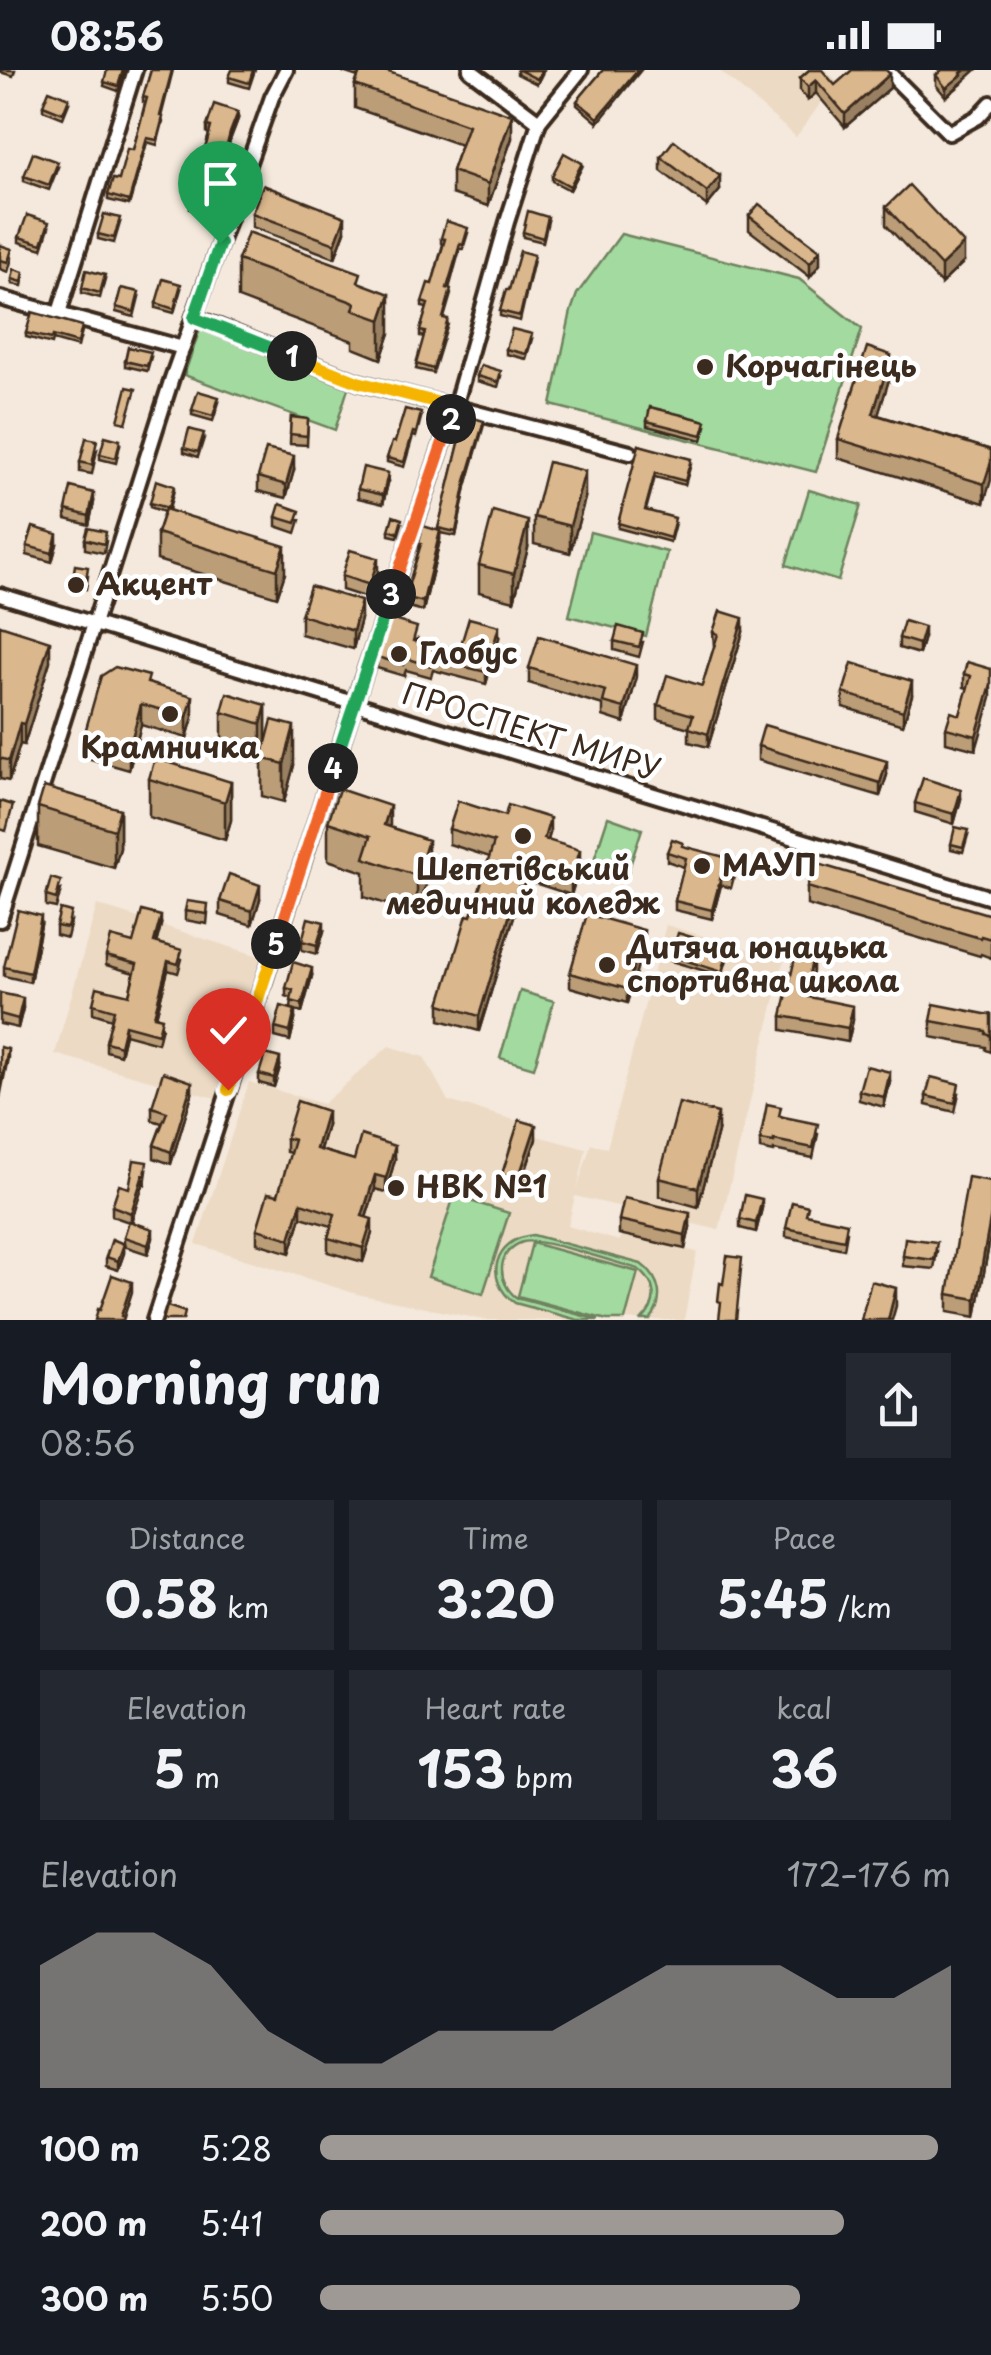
<!DOCTYPE html>
<meta charset="utf-8">
<style>
body{margin:0;font-family:"Playpen Sans",sans-serif;background:#242831;color:#f1f3f6;height:100vh;display:flex;flex-direction:column;font-size:38px;white-space:nowrap}
*{box-sizing:border-box;margin:0}
p{font-size:32px;color:#9ea1a6}
.icon{flex:none;width:55px;height:55px;fill:none;stroke:currentColor;stroke-width:2;stroke-linecap:round;stroke-linejoin:round}
.map{position:relative;height:1250px;overflow:hidden}
.side{display:flex;flex-direction:column;background:#171b24;flex:1}
.side>*{flex:none}
.pin{position:absolute;display:grid;place-items:center;width:85px;height:85px;color:#fff;margin:-102px -42px;border-radius:50% 50% 50% 0;rotate:-45deg;box-shadow:0 0 10px #0007}
.pin .icon{rotate:45deg}
.km{position:absolute;width:50px;height:50px;margin:-25px;border-radius:50%;background:#222;color:#fff;font-size:28px;line-height:50px;text-align:center}
.round{display:grid;place-items:center;flex:none;width:105px;height:105px;border-radius:0px;background:#242831}
.overview{display:flex;align-items:center;justify-content:space-between;height:170px;padding:0 40px}
h1{font-size:55px;font-weight:700;line-height:75px}
.metrics{display:grid;grid-template-columns:repeat(3,1fr);gap:15px;height:170px;padding:10px 40px}
.metrics div{display:grid;align-content:center;border-radius:0px;background:#242831;text-align:center}
.metrics b{font-size:50px;font-weight:700}
.metrics small{font-size:28px;font-weight:400}
.metrics p{font-size:28px}
.chart{height:280px;padding:20px 40px}
.chart p{display:flex;justify-content:space-between}
.chart svg{width:100%;height:180px;margin-top:10px;fill:#9f9995;opacity:.7}
ul{padding:0 40px;list-style:none;font-size:32px}
li{display:grid;grid-template-columns:160px 120px 1fr;align-items:center;height:75px}
li i{height:25px;border-radius:12px;background:#9f9995}
.status{display:flex;justify-content:space-between;align-items:center;height:70px;padding:0 50px;background:#171b24;direction:ltr}
.status svg{height:28px;fill:currentColor}
.map>svg:first-child{display:block}
.built{fill:#ecdac4}
.green{fill:#a2da9f;stroke:#6e825e;stroke-width:2.5}
.lines{fill:none;stroke-linecap:round;stroke-linejoin:round}
.street-casing{stroke:#3b2a1e;stroke-width:20}
.street{stroke:#fff;stroke-width:12}
.wall{fill:#bb9d78;stroke:#3b2a1e;stroke-width:2.5}
.shaded-wall{fill:#998062;stroke:#3b2a1e;stroke-width:2.5}
.building{fill:#dab78c;stroke:#3b2a1e;stroke-width:2.5}
.split-1-casing{stroke:#fff;stroke-width:20}
.split-2-casing{stroke:#fff;stroke-width:20}
.split-3-casing{stroke:#fff;stroke-width:20}
.split-4-casing{stroke:#fff;stroke-width:20}
.split-5-casing{stroke:#fff;stroke-width:20}
.split-6-casing{stroke:#fff;stroke-width:20}
.split-1{stroke:#22a559;stroke-width:12}
.split-2{stroke:#f5b400;stroke-width:12}
.split-3{stroke:#f0652b;stroke-width:12}
.split-4{stroke:#22a559;stroke-width:12}
.split-5{stroke:#f0652b;stroke-width:12}
.split-6{stroke:#f5b400;stroke-width:12}
.poi-dot{fill:#3b2a1e;stroke:#fff;stroke-width:4}
.labels{text-anchor:middle;stroke-width:9;stroke-linejoin:round;paint-order:stroke}
.poi-label{font-size:30px;font-weight:bold;fill:#3b2a1e;stroke:#fff;text-anchor:start}
.street-label{font-size:30px;fill:#3b2a1e;stroke:#fff}
</style>
<div class="status"><b>08:56</b><svg viewBox="0 0 49 12"><path d="M0 12V9h3v3zM5 12V6h3v6zM10 12V3h3v9zM15 12V0h3v12zM26 1h20v11H26zM47 4h2v5h-2z"/></svg></div>
<div class="map">
<svg width="991" height="1250" viewBox="0 0 991 1250">
<rect width="100%" height="100%" fill="#f4e9dc"/>
<filter id="ink" filterUnits="userSpaceOnUse"><feTurbulence type="fractalNoise" baseFrequency=".01" numOctaves="2"/><feDisplacementMap in="SourceGraphic" scale="20" xChannelSelector="R" yChannelSelector="G"/><feConvolveMatrix kernelMatrix="1 2 1 2 8 2 1 2 1" color-interpolation-filters="sRGB"/></filter>
<g filter="url(#ink)">
<g class="built">
<path d="M719 0H826L837 11 796 67Z"/>
<path d="M97 835 262 887 215 1028 55 984Z"/>
<path d="M666 855 784 890 719 1160 575 1126 568 1156 619 1171 622 1166 697 1182 684 1250H485L357 1224 196 1174 249 1012 323 1034 389 976 424 987 448 1031 522 1052V1062L586 1079 577 1120 591 1074 607 1078Z"/>
</g>
<g class="green">
<path d="M621 164 799 209 862 259 816 402 551 335 571 241 577 224Z"/>
<path d="M209 257 350 312 335 360 184 305 200 259Z"/>
<path d="M809 420 861 435 838 511 786 495Z"/>
<path d="M590 462 667 482 646 566 569 546Z"/>
<path d="M608 747 642 759 626 808 592 796Z"/>
<path d="M520 921 554 931 534 998 500 988Z"/>
<path d="M454 1126 509 1143 483 1224 428 1207Z"/>
<path d="M533 1165 641 1194C661 1209 665 1230 650 1250H642C659 1233 657 1213 638 1199 617 1193 540 1167 523 1172 495 1181 497 1213 517 1228L599 1250H578L515 1233C483 1210 494 1169 533 1165Z"/>
<path d="M532 1173 638 1202 625 1250H607L518 1226Z"/>
</g>
<g class="lines">
<defs>
<g id="street">
<path d="M470 0 539 52"/>
<path d="M886 0 949 63 978 47 991 33"/>
<path d="M0 228 183 278"/>
<path d="M59 243 135 0"/>
<path d="M194 247 358 312 630 383"/>
<path d="M0 525 991 828"/>
<path d="M0 850 172 308 272 27 286 0"/>
<path d="M154 1250 354 634 455 337 507 152 539 52 581 0"/>
</g>
</defs>
<use href="#street" class="street-casing"/>
<use href="#street" class="street"/>
</g>
<g class="wall">
<path d="M0 0H15L13 6 0 2Z"/>
<path d="M107 0H125L118 21 104 16Z"/>
<path d="M151 0H173L161 47 163 52 157 75 147 72 129 135 108 130V125L119 110 133 80 145 33 143 32V27Z"/>
<path d="M255 0 249 18 229 12V7Z"/>
<path d="M343 0H383L512 68 488 136 452 124V101L461 75 355 38V15L358 7 343 2Z"/>
<path d="M517 0H544L537 14 517 4Z"/>
<path d="M603 0 598 53 577 35V31Z"/>
<path d="M809 0 835 15 890 18 845 57 816 23 808 30 800 21V8Z"/>
<path d="M936 5 962 12V14L946 27 936 15Z"/>
<path d="M69 33 63 48 43 40V35Z"/>
<path d="M238 49 230 70 221 106 201 101V94L209 64 207 63V56Z"/>
<path d="M661 87 720 120 707 136 661 101Z"/>
<path d="M58 97 49 120 24 111V106Z"/>
<path d="M582 97 570 120 552 111V106Z"/>
<path d="M213 128 209 144 190 139V135Z"/>
<path d="M886 137 964 192 941 214 886 155Z"/>
<path d="M252 143 345 161 335 188 252 157Z"/>
<path d="M749 146 820 194 810 207 749 160Z"/>
<path d="M548 151 543 172 523 167V162Z"/>
<path d="M120 153 114 173 98 169V164Z"/>
<path d="M49 157 42 179 19 172V167Z"/>
<path d="M468 163 463 179H460L449 219 451 224 444 248 448 254 433 303 416 299 424 267 420 266V261L427 238 422 237V232L432 214 443 174 441 173V168Z"/>
<path d="M0 175 12 188 8 202 0 199Z"/>
<path d="M238 190 361 214 390 263 381 289 353 278V271L238 228Z"/>
<path d="M534 190 520 251 500 246V241L509 220Z"/>
<path d="M24 206 22 216 12 214V209Z"/>
<path d="M105 209 100 228 82 223V218Z"/>
<path d="M181 219 174 243 156 238V233Z"/>
<path d="M139 227 134 247 116 242V237Z"/>
<path d="M82 261 78 277 53 270 52 274 26 267V263Z"/>
<path d="M532 269 526 289 506 284V279Z"/>
<path d="M151 287 147 301 125 296V291Z"/>
<path d="M891 303 878 345 991 380 984 433 838 388V369Z"/>
<path d="M477 306H501L498 317 477 311Z"/>
<path d="M219 332 213 351 192 345V340Z"/>
<path d="M291 347 308 349 307 375 290 374Z"/>
<path d="M421 348 416 367 413 366 404 397 387 392V388L395 372Z"/>
<path d="M647 351 706 356 702 370 647 356Z"/>
<path d="M484 355 466 416 456 466 440 463V470L423 541 405 536V527L419 479V473L438 460 461 366 459 365V360Z"/>
<path d="M204 368 198 387 184 382V378Z"/>
<path d="M120 375 116 393 100 389V384Z"/>
<path d="M639 375 691 394 685 415 655 407 646 440 675 453 670 472 618 458Z"/>
<path d="M97 380 92 404 80 402V392Z"/>
<path d="M294 400 286 428 258 421V407Z"/>
<path d="M388 413 383 434 358 428V419Z"/>
<path d="M174 420 169 440 285 503 277 527 157 490V463L164 442 150 437V433Z"/>
<path d="M585 428 570 483 534 474V447Z"/>
<path d="M94 432 89 455 66 449V440Z"/>
<path d="M276 447 300 450 296 463 276 456Z"/>
<path d="M402 454 398 467 389 465V460Z"/>
<path d="M85 469 106 471 104 483 85 479Z"/>
<path d="M57 474 52 492 27 485V476Z"/>
<path d="M528 478 514 531 479 522V495Z"/>
<path d="M378 502 370 529 342 520V506Z"/>
<path d="M88 506 86 519 73 517V507Z"/>
<path d="M301 545 361 549 353 579 301 564Z"/>
<path d="M0 555 50 591 24 675 20 674 9 711 0 709Z"/>
<path d="M713 562H743L708 677 689 672V658L658 649V635L702 616 714 577Z"/>
<path d="M924 567 919 584 899 578V568Z"/>
<path d="M499 568 486 614 433 600 431 607 406 600 404 606 377 598V587L417 569 416 572 436 578 459 581Z"/>
<path d="M614 571 643 572 639 587 614 580Z"/>
<path d="M529 598 636 610 624 653 603 646V635L529 613Z"/>
<path d="M991 599 976 680 946 672V658L960 645 968 618 964 617V604Z"/>
<path d="M149 613 193 647 187 668 141 655 129 700 84 687V666Z"/>
<path d="M843 623 912 625 903 655 843 637Z"/>
<path d="M266 635V672L294 695 284 732 262 726V688L261 693 222 681V642Z"/>
<path d="M758 676 887 705 880 726 758 690Z"/>
<path d="M149 709 231 712V750L225 770 149 747Z"/>
<path d="M961 729 954 754 915 742V733Z"/>
<path d="M38 737 120 739V778L114 798 38 776Z"/>
<path d="M328 752 390 757 428 808 417 844 364 827V802L328 790Z"/>
<path d="M449 759 550 763 548 770 580 795 571 825 525 810 479 961 440 950V934L471 846 490 787 449 774Z"/>
<path d="M968 765 963 782 951 779V774Z"/>
<path d="M683 776 736 799 731 818 721 815 712 849 675 840V831L684 797 667 791V782Z"/>
<path d="M807 817 991 845V888L981 884 980 886 807 835Z"/>
<path d="M61 820 56 838 46 836V826Z"/>
<path d="M260 829 252 855 220 845V831Z"/>
<path d="M185 841 208 843 207 854 185 850Z"/>
<path d="M71 851 67 868 56 865V856Z"/>
<path d="M41 855 30 912 4 906V897Z"/>
<path d="M161 855 156 873 182 889 178 903 168 900 156 946 162 957 158 973 125 964 120 985 106 981V972L112 949 93 943V934L129 925 134 903 106 895V886L133 873Z"/>
<path d="M324 861 317 884 302 880V871Z"/>
<path d="M644 874 627 933 570 917V903Z"/>
<path d="M729 883 722 906 671 891V886Z"/>
<path d="M813 901 807 926 853 950 848 972 782 960V946Z"/>
<path d="M312 906 302 942 291 939 292 928 286 926V918Z"/>
<path d="M0 923 23 938 18 958 0 954Z"/>
<path d="M991 943V982L986 980V977L931 967V951L990 945Z"/>
<path d="M295 950 290 971 275 967V958Z"/>
<path d="M280 997 274 1017 259 1013V1004Z"/>
<path d="M890 1012 884 1037 859 1030V1021Z"/>
<path d="M959 1023 955 1042 926 1035V1026Z"/>
<path d="M192 1024 171 1094 154 1088V1075L162 1053 152 1050V1037Z"/>
<path d="M781 1046 818 1064 813 1088 774 1080V1082L760 1079V1070Z"/>
<path d="M327 1055 320 1080 354 1090 395 1089 386 1122 375 1119 366 1148 372 1163 363 1192 328 1182V1168L332 1156 301 1147 290 1183 257 1173V1159L278 1125 291 1083 286 1082V1068Z"/>
<path d="M718 1062 698 1137 659 1126V1108Z"/>
<path d="M536 1069 518 1124 502 1118V1104Z"/>
<path d="M147 1101 145 1115H143L131 1151 153 1168 148 1184 124 1176V1183L118 1200 106 1196V1187L124 1174V1167L129 1152 112 1146V1136L129 1118Z"/>
<path d="M991 1111V1163L976 1247 948 1242V1224Z"/>
<path d="M762 1138 756 1162 740 1158V1149Z"/>
<path d="M808 1145 847 1162 844 1179 786 1167V1158Z"/>
<path d="M619 1150 690 1157 685 1179 619 1164Z"/>
<path d="M937 1181 934 1199 903 1196V1186Z"/>
</g>
<g class="shaded-wall">
<path d="M638 0H641L598 53V48Z"/>
<path d="M965 0H976L946 27V18Z"/>
<path d="M890 4V18L845 57V44Z"/>
<path d="M816 10V23L808 30V17Z"/>
<path d="M238 42V49L230 70 221 106V99L230 63Z"/>
<path d="M512 45V68L488 136V114Z"/>
<path d="M147 68V72L129 135V131Z"/>
<path d="M582 93V97L570 120V116Z"/>
<path d="M720 106V120L707 136V122Z"/>
<path d="M345 147V161L335 188V174Z"/>
<path d="M964 174V192L941 214V196Z"/>
<path d="M820 180V194L810 207V193Z"/>
<path d="M390 224V263L381 289V250Z"/>
<path d="M891 285V303L873 362V344Z"/>
<path d="M484 351 466 416 456 466 466 411Z"/>
<path d="M294 386V400L286 428V415Z"/>
<path d="M991 392V410L984 433V414Z"/>
<path d="M585 401V428L570 483V456Z"/>
<path d="M388 403V413L383 434V425Z"/>
<path d="M94 423V432L89 455V446Z"/>
<path d="M528 451V478L514 531V504Z"/>
<path d="M440 461V470L423 541V532Z"/>
<path d="M57 464V474L52 492V483Z"/>
<path d="M285 476V503L277 527V500Z"/>
<path d="M378 488V502L370 529V515Z"/>
<path d="M361 531V549L353 579V561Z"/>
<path d="M743 548V562L708 677V664Z"/>
<path d="M499 556V568L486 614V602Z"/>
<path d="M924 557V567L919 584V574Z"/>
<path d="M50 571V591L24 675V654Z"/>
<path d="M636 595V610L624 653V638Z"/>
<path d="M912 611V625L903 655V641Z"/>
<path d="M991 614V628L976 680V666Z"/>
<path d="M193 626V647L187 668V647Z"/>
<path d="M141 634V655L129 700V679Z"/>
<path d="M266 635V673L261 693V654Z"/>
<path d="M20 653V674L9 711V691Z"/>
<path d="M294 656V695L284 732V694Z"/>
<path d="M887 691V705L880 726V713Z"/>
<path d="M231 712V750L225 770V732Z"/>
<path d="M961 720V729L954 754V744Z"/>
<path d="M390 736V775L384 755Z"/>
<path d="M120 739V778L114 798V760Z"/>
<path d="M550 748V763L544 784V769Z"/>
<path d="M428 770V808L417 844V806Z"/>
<path d="M580 780V795L571 825V809Z"/>
<path d="M525 795V810L479 961V946Z"/>
<path d="M721 806V815L712 849V840Z"/>
<path d="M260 815V829L252 855V841Z"/>
<path d="M41 846V855L30 912V903Z"/>
<path d="M161 846V855L154 882V872Z"/>
<path d="M324 852V861L317 884V875Z"/>
<path d="M644 860V874L627 933V919Z"/>
<path d="M813 887V901L804 940V926Z"/>
<path d="M168 891V900L154 955V946Z"/>
<path d="M312 898V906L302 942V934Z"/>
<path d="M23 928V938L18 958V949Z"/>
<path d="M853 936V950L848 972V958Z"/>
<path d="M295 940V950L290 971V962Z"/>
<path d="M125 955V964L120 985V976Z"/>
<path d="M8 979V988L0 1028V1019Z"/>
<path d="M280 988V997L274 1017V1008Z"/>
<path d="M890 1002V1012L884 1037V1027Z"/>
<path d="M192 1012V1024L171 1094V1082Z"/>
<path d="M327 1041V1055L316 1092V1079Z"/>
<path d="M718 1043V1062L698 1137V1118Z"/>
<path d="M536 1055V1069L518 1124V1110Z"/>
<path d="M395 1076V1089L386 1122V1108Z"/>
<path d="M143 1105V1115L131 1153V1143Z"/>
<path d="M375 1105V1119L362 1160V1146Z"/>
<path d="M762 1129V1138L756 1162V1153Z"/>
<path d="M301 1133V1147L290 1183V1169Z"/>
<path d="M690 1143V1157L685 1179V1165Z"/>
<path d="M991 1144V1163L976 1247V1229Z"/>
<path d="M372 1149V1163L363 1192V1178Z"/>
<path d="M153 1159V1168L148 1184V1175Z"/>
<path d="M124 1174V1183L118 1200V1191Z"/>
<path d="M132 1212V1222L123 1250 121 1246Z"/>
<path d="M896 1218V1236L892 1250H888Z"/>
</g>
<g class="building">
<path d="M107 0H123L118 16 104 12Z"/>
<path d="M151 0H172L160 46 163 47 157 70 147 68 129 131 108 125 113 109 119 110 127 79 133 80 147 28 143 27Z"/>
<path d="M232 0H253L249 13 229 7Z"/>
<path d="M361 0H383L512 45 488 114 452 101 468 55 355 15Z"/>
<path d="M519 0H542L537 9Z"/>
<path d="M603 0H638L598 48 577 31Z"/>
<path d="M809 0H822L835 15 852 0H886L890 4 845 44 816 10 808 17 800 8Z"/>
<path d="M942 0H965L961 3 962 5 946 18 936 5Z"/>
<path d="M49 20 69 28 63 43 43 35Z"/>
<path d="M214 34 238 42 230 63 221 99 201 94 211 57 207 56Z"/>
<path d="M674 70 720 106 707 122 661 87Z"/>
<path d="M33 83 58 92 49 115 24 106Z"/>
<path d="M564 83 582 93 570 116 552 106Z"/>
<path d="M263 115 345 147 335 174 252 143Z"/>
<path d="M909 115 964 174 941 196 886 137Z"/>
<path d="M194 118 213 123 209 140 190 135Z"/>
<path d="M759 134 820 180 810 193 749 146Z"/>
<path d="M528 141 548 147 543 168 523 162Z"/>
<path d="M104 144 120 148 114 168 98 164Z"/>
<path d="M27 145 49 152 42 174 19 167Z"/>
<path d="M446 151 468 158 463 175 460 174 447 218 451 219 443 248 448 249 433 299 416 294 425 262 420 261 428 234 422 232 428 213 432 214 445 169 441 168Z"/>
<path d="M248 162 361 203 358 212 390 224 381 250 353 240 355 233 238 190Z"/>
<path d="M0 175 12 179 8 192 0 190Z"/>
<path d="M520 181 534 185 520 246 500 241 506 220H509Z"/>
<path d="M14 199 24 202 22 212 12 209Z"/>
<path d="M86 200 105 205 100 223 82 218Z"/>
<path d="M163 209 181 214 174 239 156 233Z"/>
<path d="M121 218 139 222 134 242 116 237Z"/>
<path d="M32 242 82 256 78 273 53 266 52 269 26 263Z"/>
<path d="M512 259 532 264 526 284 506 279Z"/>
<path d="M128 277 151 282 147 296 125 291Z"/>
<path d="M867 277 891 285 873 344 991 380V392L984 414 838 369Z"/>
<path d="M481 295 501 301 498 312 477 306Z"/>
<path d="M127 317 136 319 126 353 118 351Z"/>
<path d="M198 321 219 327 213 346 192 340Z"/>
<path d="M650 337 706 351 702 365 647 351Z"/>
<path d="M405 339 421 343 416 363 413 362 404 392 387 388 392 372H395Z"/>
<path d="M464 345 484 351 466 411 456 462 438 458 462 361 459 360Z"/>
<path d="M291 347 308 349 307 366 290 364Z"/>
<path d="M189 359 204 363 198 382 184 378Z"/>
<path d="M105 366 120 370 116 388 100 384Z"/>
<path d="M86 368 97 370 92 395 80 392Z"/>
<path d="M639 375 691 389 685 411 655 403 645 440 675 448 670 468 618 453Z"/>
<path d="M266 379 294 386 286 415 258 407Z"/>
<path d="M548 392 585 401 570 456 534 447Z"/>
<path d="M363 397 388 403 383 425 358 419Z"/>
<path d="M156 410 174 416 168 438 150 433Z"/>
<path d="M71 417 94 423 89 446 66 440Z"/>
<path d="M280 434 300 441 296 453 276 447Z"/>
<path d="M165 439 285 476 277 500 157 463Z"/>
<path d="M493 441 528 451 514 504 479 495Z"/>
<path d="M393 446 402 449 398 463 389 460Z"/>
<path d="M423 456 440 461 423 532 405 527 421 474 419 473Z"/>
<path d="M33 457 57 464 52 483 27 476Z"/>
<path d="M88 458 106 462 104 474 85 469Z"/>
<path d="M350 480 378 488 370 515 342 506Z"/>
<path d="M75 495 88 497 86 510 73 507Z"/>
<path d="M310 516 361 531 353 561 301 545Z"/>
<path d="M720 541 743 548 708 664 689 658 693 645 658 635 667 605 702 616 718 564 713 562Z"/>
<path d="M469 548 499 556 486 602 433 589 431 596 406 588 404 595 377 587 390 549 417 557 413 571 436 578 437 574 459 581Z"/>
<path d="M904 551 924 557 919 574 899 568Z"/>
<path d="M0 555 50 571 24 654 20 653 9 691 0 688Z"/>
<path d="M618 556 643 563 639 577 614 571Z"/>
<path d="M539 566 636 595 624 638 603 632 606 621 529 598Z"/>
<path d="M967 592 991 599V614L976 666 946 658 951 642 960 645 971 606 964 604Z"/>
<path d="M852 593 912 611 903 641 843 623Z"/>
<path d="M115 597 149 606 147 613 193 626 187 647 141 634 129 679 84 666 101 606Z"/>
<path d="M227 623 266 635 261 654 222 642Z"/>
<path d="M272 650 294 656 284 694 262 688Z"/>
<path d="M764 655 887 691 880 713 758 676Z"/>
<path d="M155 688 231 712 225 732 149 709Z"/>
<path d="M923 708 961 720 954 744 915 733Z"/>
<path d="M44 717 120 739 114 760 38 737Z"/>
<path d="M339 719 390 736 384 755 428 770 417 806 364 788 371 766 328 752Z"/>
<path d="M0 731 13 735 6 761 0 759Z"/>
<path d="M458 731 505 746 508 735 550 748 544 769 580 780 571 809 525 795 479 946 440 934 467 845 471 846 494 772 449 759Z"/>
<path d="M955 757 968 760 963 777 951 774Z"/>
<path d="M672 769 683 773 682 776 736 790 731 809 721 806 712 840 675 831 686 788 667 782Z"/>
<path d="M815 793 991 845V869L981 866 980 868 807 817Z"/>
<path d="M229 804 260 815 252 841 220 831Z"/>
<path d="M51 808 61 811 56 829 46 826Z"/>
<path d="M187 831 208 834 207 844 185 841Z"/>
<path d="M60 839 71 842 67 858 56 856Z"/>
<path d="M18 840 41 846 30 903 4 897Z"/>
<path d="M142 841 161 846 154 872 182 880 178 894 168 891 154 946 162 948 158 964 125 955 120 976 106 972 114 940 93 934 97 917 129 925 137 894 106 886 111 867 133 873Z"/>
<path d="M587 844 644 860 627 919 570 903Z"/>
<path d="M308 848 324 852 317 875 302 871Z"/>
<path d="M678 863 729 878 722 902 671 886Z"/>
<path d="M796 883 813 887 804 926 853 936 848 958 782 946Z"/>
<path d="M293 892 312 898 302 934 291 931 293 920 286 918Z"/>
<path d="M0 923 23 928 18 949 0 944Z"/>
<path d="M934 934 990 945 991 943V966L986 964V961L931 951Z"/>
<path d="M281 936 295 940 290 962 275 958Z"/>
<path d="M0 977 8 979 0 1019Z"/>
<path d="M265 984 280 988 274 1008 259 1004Z"/>
<path d="M866 996 890 1002 884 1027 859 1021Z"/>
<path d="M163 1002 192 1012 171 1082 154 1075 167 1042 152 1037Z"/>
<path d="M931 1007 959 1014 955 1033 926 1026Z"/>
<path d="M297 1031 327 1041 316 1079 354 1090 361 1065 395 1076 386 1108 375 1105 362 1146 372 1149 363 1178 328 1168 335 1144 301 1133 290 1169 257 1159 268 1123 278 1125 294 1070 286 1068Z"/>
<path d="M679 1033 718 1043 698 1118 659 1108Z"/>
<path d="M767 1034 781 1037 779 1046 818 1054 813 1078 774 1070V1072L760 1070Z"/>
<path d="M519 1050 536 1055 518 1110 502 1104Z"/>
<path d="M134 1090 147 1092 145 1106 143 1105 131 1143 112 1136 119 1115 129 1118Z"/>
<path d="M968 1107 991 1111V1144L976 1229 948 1224Z"/>
<path d="M745 1125 762 1129 756 1153 740 1149Z"/>
<path d="M624 1128 690 1143 685 1165 619 1150Z"/>
<path d="M792 1132 808 1136 806 1144 847 1153 844 1170 786 1158Z"/>
<path d="M129 1151 153 1159 148 1175 124 1167Z"/>
<path d="M905 1168 937 1172 934 1190 903 1186Z"/>
<path d="M112 1169 124 1174 118 1191 106 1187Z"/>
<path d="M727 1186 742 1188 736 1250H719L721 1232 718 1231 720 1213 723 1214Z"/>
<path d="M112 1205 132 1212 121 1246 124 1247 123 1250H95L98 1239 100 1240Z"/>
<path d="M871 1211 896 1218 888 1250H861Z"/>
<path d="M167 1236 185 1242 183 1250H163Z"/>
</g>
</g>
<g class="lines" filter="url(#ink)">
<defs>
<path id="split-1" d="M220 173 194 248 292 286"/>
<path id="split-2" d="M292 286 358 312 455 337 451 349"/>
<path id="split-3" d="M391 524 451 349"/>
<path id="split-4" d="M333 698 391 524"/>
<path id="split-5" d="M276 874 333 698"/>
<path id="split-6" d="M228 1020 276 874"/>
</defs>
<use href="#split-1" class="split-1-casing"/>
<use href="#split-2" class="split-2-casing"/>
<use href="#split-3" class="split-3-casing"/>
<use href="#split-4" class="split-4-casing"/>
<use href="#split-5" class="split-5-casing"/>
<use href="#split-6" class="split-6-casing"/>
<use href="#split-1" class="split-1"/>
<use href="#split-2" class="split-2"/>
<use href="#split-3" class="split-3"/>
<use href="#split-4" class="split-4"/>
<use href="#split-5" class="split-5"/>
<use href="#split-6" class="split-6"/>
</g>
<g class="poi-dot">
<circle cx="705" cy="297" r="10"/>
<circle cx="76" cy="515" r="10"/>
<circle cx="399" cy="584" r="10"/>
<circle cx="170" cy="644" r="10"/>
<circle cx="523" cy="766" r="10"/>
<circle cx="702" cy="796" r="10"/>
<circle cx="607" cy="895" r="10"/>
<circle cx="396" cy="1118" r="10"/>
</g>
<g class="labels">
<g class="poi-label">
<text x="725" y="307">Корчагінець</text>
<text x="96" y="525">Акцент</text>
<text x="419" y="594">Глобус</text>
<text x="170" y="688" text-anchor="middle">Крамничка</text>
<text x="722" y="806">МАУП</text>
<text x="523" y="810" text-anchor="middle">Шепетівський<tspan x="523" dy="34">медичний коледж</tspan></text>
<text x="627" y="888">Дитяча юнацька<tspan x="627" dy="34">спортивна школа</tspan></text>
<text x="416" y="1128">НВК №1</text>
</g>
<g class="street-label">
<text transform="translate(531 662) rotate(17)" y="10">ПРОСПЕКТ МИРУ</text>
</g>
</g>
</svg>
<div class="pin" style="left:220px;top:173px;background:#1e9e55"><svg class="icon" aria-label="arrive" viewBox="0 0 24 24"><path d="M6 21V4h12l-3 4 3 4H6"/></svg></div>
<div class="pin" style="left:228px;top:1020px;background:#d93025"><svg class="icon" aria-label="check" viewBox="0 0 24 24"><path d="M5 12l5 5 9-10"/></svg></div>
<b class="km" style="left:292px;top:286px">1</b>
<b class="km" style="left:451px;top:349px">2</b>
<b class="km" style="left:391px;top:524px">3</b>
<b class="km" style="left:333px;top:698px">4</b>
<b class="km" style="left:276px;top:874px">5</b>
</div>
<section class="side">
<div class="overview"><div><h1>Morning run</h1><p>08:56</p></div><a class="round"><svg class="icon" aria-label="share" viewBox="0 0 24 24"><path d="M12 15V3M7 8l5-5 5 5M5 13v7h14v-7"/></svg></a></div>
<div class="metrics">
<div><p>Distance</p><b>0.58<small> km</small></b></div>
<div><p>Time</p><b>3:20</b></div>
<div><p>Pace</p><b>5:45<small> /km</small></b></div>
</div>
<div class="metrics">
<div><p>Elevation</p><b>5<small> m</small></b></div>
<div><p>Heart rate</p><b>153<small> bpm</small></b></div>
<div><p>kcal</p><b>36</b></div>
</div>
<div class="chart"><p><span>Elevation</span>172–176 m</p>
<svg viewBox="0 0 160 44" preserveAspectRatio="none"><path d="M0 44V14L10 6L20 6L30 14L40 30L50 38L60 38L70 30L80 30L90 30L100 22L110 14L120 14L130 14L140 22L150 22L160 14V44z"/></svg>
</div>
<ul>
<li><b>100 m</b>5:28<i style="width:98%"></i></li>
<li><b>200 m</b>5:41<i style="width:83%"></i></li>
<li><b>300 m</b>5:50<i style="width:76%"></i></li>
</ul>
</section>
